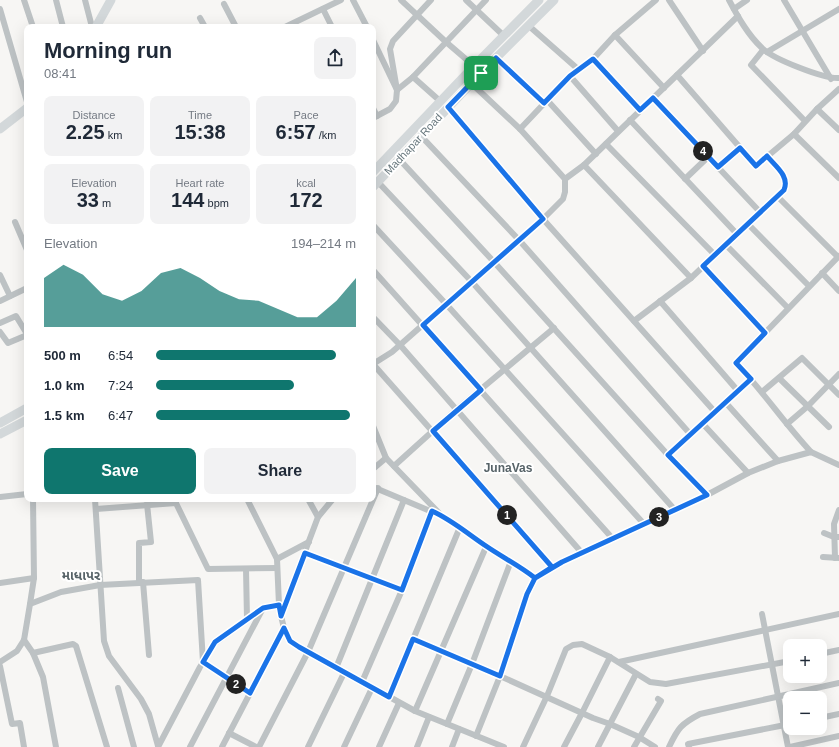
<!DOCTYPE html>
<meta charset="utf-8">
<style>
body{margin:0;font-family:Helvetica,"Noto Sans Gujarati",sans-serif;background:#f2f2f3;color:#1f2937;height:100vh;display:flex;flex-direction:column;font-size:15px;white-space:nowrap}
*{box-sizing:border-box;margin:0}
p{font-size:13px;color:#747a83}
.icon{flex:none;width:22px;height:22px;fill:none;stroke:currentColor;stroke-width:2;stroke-linecap:round;stroke-linejoin:round}
.map{position:relative;flex:1;overflow:hidden}
.drawer{position:absolute;left:24px;top:24px;width:352px;height:478px;display:flex;flex-direction:column;background:#fff;border-radius:8px;box-shadow:0 4px 16px #0002}
.drawer>*{flex:none}
.tools{position:absolute;left:783px;top:639px;display:grid;gap:8px}
.tools a{display:grid;place-items:center;width:44px;height:44px;border-radius:8px;background:#fff;box-shadow:0 4px 16px #0002;font-size:20px}
.pin{position:absolute;display:grid;place-items:center;width:34px;height:34px;color:#fff;margin:-17px;border-radius:8px;box-shadow:0 2px 6px #0006}
.km{position:absolute;width:20px;height:20px;margin:-10px;border-radius:50%;background:#222;color:#fff;font-size:11px;line-height:20px;text-align:center}
.round{display:grid;place-items:center;flex:none;width:42px;height:42px;border-radius:8px;background:#f2f2f3}
.overview{display:flex;align-items:center;justify-content:space-between;height:68px;padding:0 20px}
h1{font-size:22px;font-weight:700;line-height:30px}
.stats{display:grid;grid-template-columns:repeat(3,1fr);gap:6px;height:68px;padding:4px 20px}
.stats div{display:grid;align-content:center;border-radius:8px;background:#f2f2f3;text-align:center}
.stats b{font-size:20px;font-weight:700}
.stats small{font-size:11px;font-weight:400}
.stats p{font-size:11px}
.chart{height:112px;padding:8px 20px}
.chart p{display:flex;justify-content:space-between}
.chart svg{width:100%;height:72px;margin-top:4px;fill:#0f766e;opacity:.7}
.action{display:flex;gap:8px;margin-top:auto;padding:8px 20px}
.action a{flex:1;height:46px;border-radius:8px;background:#0f766e;color:#fff;font-size:16px;font-weight:700;line-height:46px;text-align:center}
.action a+a{background:#f2f2f3;color:#1f2937}
ul{padding:0 20px;list-style:none;font-size:13px}
li{display:grid;grid-template-columns:64px 48px 1fr;align-items:center;height:30px}
li i{height:10px;border-radius:5px;background:#0f766e}
.map>svg:first-child{display:block}
.lines{fill:none;stroke-linecap:round;stroke-linejoin:round}
.street{stroke:#bdc2c4;stroke-width:6}
.secondary{stroke:#d3d8da;stroke-width:9}
.route-casing{stroke:#fff;stroke-width:8}
.route{stroke:#1a73e8;stroke-width:5}
.labels{text-anchor:middle;stroke-width:4;stroke-linejoin:round;paint-order:stroke}
.street-label{font-size:11px;fill:#66767c;stroke:#fff}
.neighbourhood-label{font-size:12px;font-weight:bold;fill:#576368;stroke:#fff}
.quarter-label{font-size:13px;font-weight:bold;fill:#576368;stroke:#fff}
</style>
<div class="map">
<svg width="839" height="747" viewBox="0 0 839 747">
<rect width="100%" height="100%" fill="#f7f6f4"/>
<g class="lines">
<g class="street">
<path d="M24 0 33 27"/>
<path d="M56 0 63 27"/>
<path d="M85 0 92 27"/>
<path d="M353 0 367 27"/>
<path d="M401 0 446 42 474 66"/>
<path d="M466 0 504 36"/>
<path d="M669 0 703 51"/>
<path d="M729 0C738 17 748 35 762 48 773 59 824 79 839 78"/>
<path d="M784 0 831 79"/>
<path d="M224 4 236 27"/>
<path d="M0 9 27 102"/>
<path d="M323 9 332 27"/>
<path d="M734 9 747 0"/>
<path d="M200 18 205 27"/>
<path d="M529 26 579 70"/>
<path d="M285 27 341 0"/>
<path d="M615 35 664 88"/>
<path d="M373 40 397 90 396 101 390 109 373 118"/>
<path d="M763 50 751 65 805 121"/>
<path d="M767 52 839 9"/>
<path d="M496 58 544 103"/>
<path d="M593 59 641 110"/>
<path d="M677 75 756 166 794 134 817 109 839 89"/>
<path d="M570 76 618 131"/>
<path d="M413 77 440 101"/>
<path d="M471 83 520 129 565 179"/>
<path d="M397 90 413 77 486 0"/>
<path d="M397 90 390 49 393 41 431 0"/>
<path d="M653 98 760 212"/>
<path d="M547 100 596 154"/>
<path d="M448 107 543 219 715 412"/>
<path d="M373 108 377 116"/>
<path d="M817 109 839 130"/>
<path d="M630 120 737 234"/>
<path d="M520 129 570 76 593 59 615 35 656 0"/>
<path d="M794 134 839 178"/>
<path d="M421 136 519 240 691 435"/>
<path d="M606 144 715 255"/>
<path d="M399 159 494 262 668 455 707 495"/>
<path d="M584 165 691 278"/>
<path d="M718 167 740 148"/>
<path d="M685 179 708 157"/>
<path d="M378 182 472 282 675 510"/>
<path d="M777 196 838 257"/>
<path d="M15 222 27 250"/>
<path d="M748 224 809 286"/>
<path d="M373 225 446 304 644 524"/>
<path d="M726 245 788 308"/>
<path d="M703 266 765 333"/>
<path d="M373 270 613 539"/>
<path d="M822 273 839 291"/>
<path d="M0 275 10 296"/>
<path d="M0 301 27 288"/>
<path d="M660 301 738 391"/>
<path d="M373 317 400 345 582 553"/>
<path d="M634 321 691 278 784 190C790 176 775 166 767 156"/>
<path d="M0 323 16 316 27 334"/>
<path d="M0 332 8 343 27 335"/>
<path d="M373 364 392 352 543 219 563 199 565 192V179L584 165 738 16"/>
<path d="M373 364 552 567"/>
<path d="M779 378 829 427"/>
<path d="M762 392 802 358 839 395"/>
<path d="M726 403 778 461"/>
<path d="M703 424 748 473"/>
<path d="M787 424 808 406 839 374"/>
<path d="M373 426 386 458"/>
<path d="M811 452C784 423 763 391 736 363L839 256"/>
<path d="M668 455 751 379"/>
<path d="M394 466 456 410 554 328"/>
<path d="M373 469 386 458 439 513"/>
<path d="M373 487 442 516 535 578"/>
<path d="M0 497 27 494"/>
<path d="M95 499 104 641 109 656 141 699 149 714 158 746"/>
<path d="M174 499 208 569 277 568"/>
<path d="M247 499 277 559 279 605 281 616 284 628 291 641 299 647 415 711 504 747"/>
<path d="M308 499 318 517"/>
<path d="M96 509 176 503"/>
<path d="M824 533 834 537H839"/>
<path d="M305 553 402 590"/>
<path d="M823 557 839 558"/>
<path d="M835 558 834 524 839 510"/>
<path d="M277 559 309 542"/>
<path d="M246 569 247 619"/>
<path d="M143 582 149 655"/>
<path d="M0 583 34 578"/>
<path d="M139 583V543L151 542 147 504"/>
<path d="M30 604 34 578 33 499"/>
<path d="M762 614 788 747"/>
<path d="M281 615 318 517 333 499"/>
<path d="M413 639 500 676 593 718 610 724 639 737 655 747"/>
<path d="M24 640 33 653 43 677 56 747"/>
<path d="M33 653 73 644 76 646 107 747"/>
<path d="M820 654 839 650"/>
<path d="M0 662 17 651 24 640 30 604 61 592 100 585 198 580 203 662 250 693"/>
<path d="M619 662 839 614"/>
<path d="M0 666 12 724 20 723 24 747"/>
<path d="M336 668 404 500"/>
<path d="M362 682 402 590 432 511"/>
<path d="M118 688 134 747"/>
<path d="M389 697 460 527"/>
<path d="M415 711 486 547"/>
<path d="M820 718 839 714"/>
<path d="M447 724 472 664 511 561"/>
<path d="M229 733 256 747"/>
<path d="M476 736 500 676 527 594 535 578 562 562 707 495 748 473 778 461 811 452 839 465"/>
<path d="M158 747 200 667 215 643 263 608 279 605"/>
<path d="M190 747 262 610"/>
<path d="M222 747 284 628"/>
<path d="M259 747 308 652 378 488"/>
<path d="M308 747 344 673"/>
<path d="M344 747 372 688"/>
<path d="M379 747 399 703"/>
<path d="M417 747 429 717"/>
<path d="M452 747 459 729"/>
<path d="M523 747 547 696 566 649 573 645 582 644 610 657 650 682 666 684 790 661"/>
<path d="M564 747 582 713 610 657"/>
<path d="M598 747 636 674"/>
<path d="M634 747 661 701 658 699"/>
<path d="M669 747C678 728 681 724 700 714L839 683"/>
<path d="M689 747 688 744 790 724"/>
<path d="M790 747 839 736"/>
</g>
<g class="secondary">
<path d="M96 27 111 0"/>
<path d="M0 129 27 108"/>
<path d="M373 172 474 66 539 0"/>
<path d="M373 187 481 73 554 0"/>
<path d="M0 423 27 408"/>
<path d="M0 434 27 420"/>
</g>
</g>
<g class="lines">
<defs>
<path id="route" d="M481 73 448 107 543 219 423 325 481 390 433 431 552 567 535 578C520 566 502 557 486 546 468 534 452 520 432 511L402 590 305 553 281 616 279 605 263 608 215 642 203 662 250 693 284 628 290 641 299 647 389 697 413 639 500 676 527 594 535 578 562 562 707 495 668 455 751 379 736 363 765 333 703 266 784 190C790 176 775 166 767 156L756 166 740 148 718 167 653 98 640 110 593 59 570 76 544 103 496 58 481 73"/>
</defs>
<use href="#route" class="route-casing"/>
<use href="#route" class="route"/>
</g>
<g class="labels">
<g class="street-label">
<text transform="translate(413 144) rotate(-47)" y="4">Madhapar Road</text>
</g>
<g class="neighbourhood-label">
<text x="508" y="472">JunaVas</text>
</g>
<g class="quarter-label">
<text x="81" y="580">માધાપર</text>
</g>
</g>
</svg>
<div class="tools">
<a>+</a>
<a>−</a>
</div>
<div class="pin" style="left:481px;top:73px;background:#1e9e55"><svg class="icon" aria-label="arrive" viewBox="0 0 24 24"><path d="M6 21V4h12l-3 4 3 4H6"/></svg></div>
<b class="km" style="left:507px;top:515px">1</b>
<b class="km" style="left:236px;top:684px">2</b>
<b class="km" style="left:659px;top:517px">3</b>
<b class="km" style="left:703px;top:151px">4</b>
<section class="drawer">
<div class="overview"><div><h1>Morning run</h1><p>08:41</p></div><a class="round"><svg class="icon" aria-label="share" viewBox="0 0 24 24"><path d="M12 15V3M7 8l5-5 5 5M5 13v7h14v-7"/></svg></a></div>
<div class="stats">
<div><p>Distance</p><b>2.25<small> km</small></b></div>
<div><p>Time</p><b>15:38</b></div>
<div><p>Pace</p><b>6:57<small> /km</small></b></div>
</div>
<div class="stats">
<div><p>Elevation</p><b>33<small> m</small></b></div>
<div><p>Heart rate</p><b>144<small> bpm</small></b></div>
<div><p>kcal</p><b>172</b></div>
</div>
<div class="chart"><p><span>Elevation</span>194–214 m</p>
<svg viewBox="0 0 160 44" preserveAspectRatio="none"><path d="M0 44V14L10 6L20 12L30 24L40 28L50 22L60 11L70 8L80 14L90 22L100 27L110 28L120 33L130 38L140 38L150 28L160 14V44z"/></svg>
</div>
<ul>
<li><b>500 m</b>6:54<i style="width:90%"></i></li>
<li><b>1.0 km</b>7:24<i style="width:69%"></i></li>
<li><b>1.5 km</b>6:47<i style="width:97%"></i></li>
</ul>
<div class="action"><a>Save</a><a>Share</a></div>
</section>
</div>
